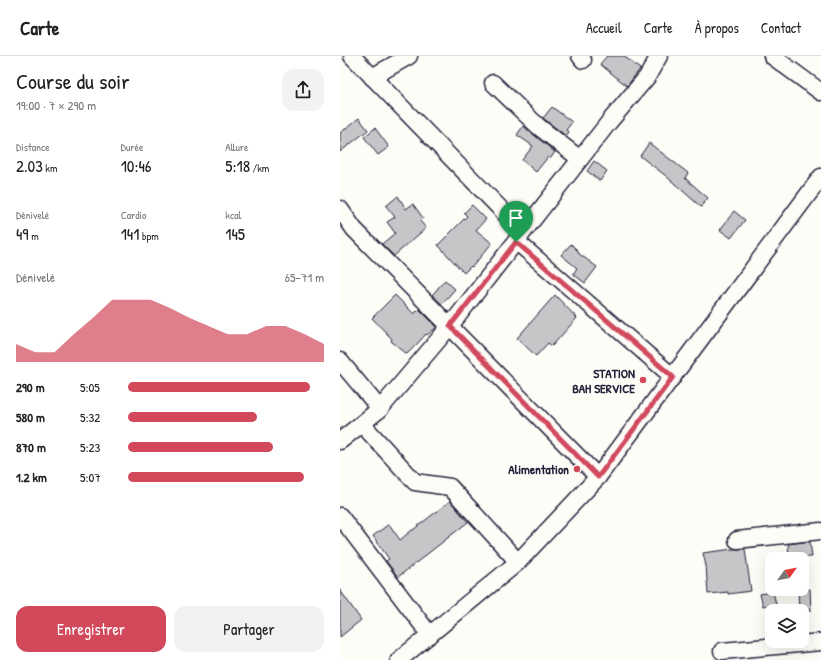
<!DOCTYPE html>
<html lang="fr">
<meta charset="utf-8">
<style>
body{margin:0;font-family:"Patrick Hand",sans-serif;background:#f2f2f2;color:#222;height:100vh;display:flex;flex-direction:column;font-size:15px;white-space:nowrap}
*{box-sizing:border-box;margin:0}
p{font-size:13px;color:#767676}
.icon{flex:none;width:22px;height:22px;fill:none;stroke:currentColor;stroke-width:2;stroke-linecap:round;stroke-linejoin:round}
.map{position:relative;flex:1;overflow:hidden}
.sheet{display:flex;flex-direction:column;background:#fff;width:340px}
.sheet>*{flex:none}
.needle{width:26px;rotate:57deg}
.buttons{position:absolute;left:425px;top:496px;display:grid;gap:8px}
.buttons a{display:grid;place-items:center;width:44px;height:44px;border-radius:8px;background:#fff;box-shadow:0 4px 16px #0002;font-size:20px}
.pin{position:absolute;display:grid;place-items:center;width:34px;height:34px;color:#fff;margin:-41px -17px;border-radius:50% 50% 50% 0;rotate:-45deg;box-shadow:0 0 4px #0007}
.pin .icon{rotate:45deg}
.round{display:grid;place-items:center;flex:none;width:42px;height:42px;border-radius:12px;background:#f2f2f2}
.head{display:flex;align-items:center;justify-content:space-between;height:68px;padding:0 16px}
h1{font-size:22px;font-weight:600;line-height:30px}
.stats{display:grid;grid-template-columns:repeat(3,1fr);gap:6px;height:68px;padding:4px 16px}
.stats div{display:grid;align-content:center}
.stats b{font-size:17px;font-weight:600}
.stats small{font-size:11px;font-weight:400}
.stats p{font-size:11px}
.chart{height:112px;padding:8px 16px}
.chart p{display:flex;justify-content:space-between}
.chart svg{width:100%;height:72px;margin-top:4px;fill:#d1495b;opacity:.7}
.primary-button{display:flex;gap:8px;margin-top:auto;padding:8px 16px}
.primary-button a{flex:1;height:46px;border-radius:12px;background:#d1495b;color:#fff;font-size:16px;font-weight:600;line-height:46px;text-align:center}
.primary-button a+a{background:#f2f2f2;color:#222}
ul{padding:0 16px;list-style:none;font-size:13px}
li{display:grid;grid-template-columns:64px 48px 1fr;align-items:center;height:30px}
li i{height:10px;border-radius:5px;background:#d1495b}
header{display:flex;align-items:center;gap:24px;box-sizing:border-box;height:56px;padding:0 20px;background:#fff;border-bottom:1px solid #e0e0e0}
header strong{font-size:19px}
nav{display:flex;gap:22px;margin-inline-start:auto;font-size:14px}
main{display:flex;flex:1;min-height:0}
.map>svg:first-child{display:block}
.building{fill:#c6c6c8;stroke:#22223b}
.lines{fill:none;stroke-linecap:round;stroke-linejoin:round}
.street-casing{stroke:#22223b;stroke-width:19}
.street{stroke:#fdfcf7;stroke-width:16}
.route-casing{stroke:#fff;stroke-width:8}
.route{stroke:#d1495b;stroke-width:5}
.poi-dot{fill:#d1495b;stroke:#fdfcf7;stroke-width:1.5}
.labels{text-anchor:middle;stroke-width:3;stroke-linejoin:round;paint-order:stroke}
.poi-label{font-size:13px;font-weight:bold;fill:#22223b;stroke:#fdfcf7;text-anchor:end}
</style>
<header>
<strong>Carte</strong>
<nav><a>Accueil</a><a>Carte</a><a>À propos</a><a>Contact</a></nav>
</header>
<main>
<section class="sheet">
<div class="head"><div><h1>Course du soir</h1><p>19:00 · 7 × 290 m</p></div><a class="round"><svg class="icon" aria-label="share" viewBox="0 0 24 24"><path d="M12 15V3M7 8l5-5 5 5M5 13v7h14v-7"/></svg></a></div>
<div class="stats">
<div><p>Distance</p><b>2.03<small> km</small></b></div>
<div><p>Durée</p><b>10:46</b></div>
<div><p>Allure</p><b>5:18<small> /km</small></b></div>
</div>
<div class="stats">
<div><p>Dénivelé</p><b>49<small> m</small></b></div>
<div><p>Cardio</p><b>141<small> bpm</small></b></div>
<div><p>kcal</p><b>145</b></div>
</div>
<div class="chart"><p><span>Dénivelé</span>65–71 m</p>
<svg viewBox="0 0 160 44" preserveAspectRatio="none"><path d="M0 44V33L10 38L20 38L30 27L40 17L50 6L60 6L70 6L80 11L90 17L100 22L110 27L120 27L130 22L140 22L150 27L160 33V44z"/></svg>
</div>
<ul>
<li><b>290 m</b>5:05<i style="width:93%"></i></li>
<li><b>580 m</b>5:32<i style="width:66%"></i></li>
<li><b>870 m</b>5:23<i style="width:74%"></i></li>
<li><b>1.2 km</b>5:07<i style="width:90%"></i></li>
</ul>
<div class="primary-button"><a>Enregistrer</a><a>Partager</a></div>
</section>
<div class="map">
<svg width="481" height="604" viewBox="0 0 481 604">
<rect width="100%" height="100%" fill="#fdfcf7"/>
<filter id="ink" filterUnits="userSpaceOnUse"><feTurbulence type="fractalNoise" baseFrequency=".025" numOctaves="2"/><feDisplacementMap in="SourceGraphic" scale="8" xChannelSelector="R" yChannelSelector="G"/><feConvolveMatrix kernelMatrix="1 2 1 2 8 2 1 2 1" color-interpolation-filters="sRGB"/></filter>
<g filter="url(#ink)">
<g class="building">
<path d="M267 0H284L300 13 287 30 260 8Z"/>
<path d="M212 51 232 66 226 74 229 76 226 80 203 62Z"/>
<path d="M19 62 28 74 0 96V77Z"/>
<path d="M183 70 215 96 210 103 208 101 196 116 182 104 193 90 177 79Z"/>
<path d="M35 72 49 91 38 99 24 81Z"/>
<path d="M309 87 348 117 345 122 368 142 361 151 326 120 300 100Z"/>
<path d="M254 105 267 115 260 125 247 115Z"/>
<path d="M58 140 66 153 73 148 83 162 80 165 86 172 54 200 42 188 55 177 47 166 55 161 46 150Z"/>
<path d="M132 149 146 163 136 174 152 187 132 211 131 210 124 217 98 189 127 160 124 157Z"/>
<path d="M394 155 405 164 391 182 380 174Z"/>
<path d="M231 188 239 196 238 197 257 211 245 227 233 218 237 212 221 199Z"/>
<path d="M105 224 115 233 102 248 92 239Z"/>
<path d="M55 239 74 258 79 253 97 271 87 279 86 278 78 287 67 298 51 285 52 283 32 262Z"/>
<path d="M215 239 237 262 212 290 208 287 196 300 177 282Z"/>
<path d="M110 445 128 466 58 521 46 505 49 503 33 480 49 468 60 484 72 474H73Z"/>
<path d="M465 486H470L472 501H449L448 488Z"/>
<path d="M393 493H405L411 535 388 538V536L368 538 366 510 363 497Z"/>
<path d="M458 533H470L471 555H459Z"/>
<path d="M0 534 21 564 0 581Z"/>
<path d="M433 536 436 548 423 550 420 538Z"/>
</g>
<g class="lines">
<defs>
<g id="street">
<path d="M12 0 183 176"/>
<path d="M240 0 243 4"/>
<path d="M432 0 481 36"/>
<path d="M32 21 69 0"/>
<path d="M153 27 199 71 240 103"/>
<path d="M0 153 14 173 258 421"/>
<path d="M176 185 333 321"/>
<path d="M0 305 40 353"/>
<path d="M22 368 75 426 110 431 178 506"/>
<path d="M0 385 40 353 110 270 269 66 307 21 319 0"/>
<path d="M0 460 90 579"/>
<path d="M397 484 481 475"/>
<path d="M382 595 481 586"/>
<path d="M59 604 178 506 258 421 481 121"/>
</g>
</defs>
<use href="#street" class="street-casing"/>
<use href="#street" class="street"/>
</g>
</g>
<g class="lines" filter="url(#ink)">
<defs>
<path id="route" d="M176 186 333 321 258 421 110 270Z"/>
</defs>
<use href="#route" class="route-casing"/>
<use href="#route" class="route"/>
</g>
<g class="poi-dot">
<circle cx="303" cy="324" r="4"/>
<circle cx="237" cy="413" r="4"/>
</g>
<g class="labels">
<g class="poi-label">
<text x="295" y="322">STATION<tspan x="295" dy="15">BAH SERVICE</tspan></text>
<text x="229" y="418">Alimentation</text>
</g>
</g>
</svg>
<div class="buttons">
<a><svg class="needle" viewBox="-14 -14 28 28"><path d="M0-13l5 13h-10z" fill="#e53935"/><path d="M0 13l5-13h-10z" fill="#767676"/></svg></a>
<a><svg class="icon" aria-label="layers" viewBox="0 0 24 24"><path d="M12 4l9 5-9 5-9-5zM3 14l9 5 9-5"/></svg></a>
</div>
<div class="pin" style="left:176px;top:186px;background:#1e9e55"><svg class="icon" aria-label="arrive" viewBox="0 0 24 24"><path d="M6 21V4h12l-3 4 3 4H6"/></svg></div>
</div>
</main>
